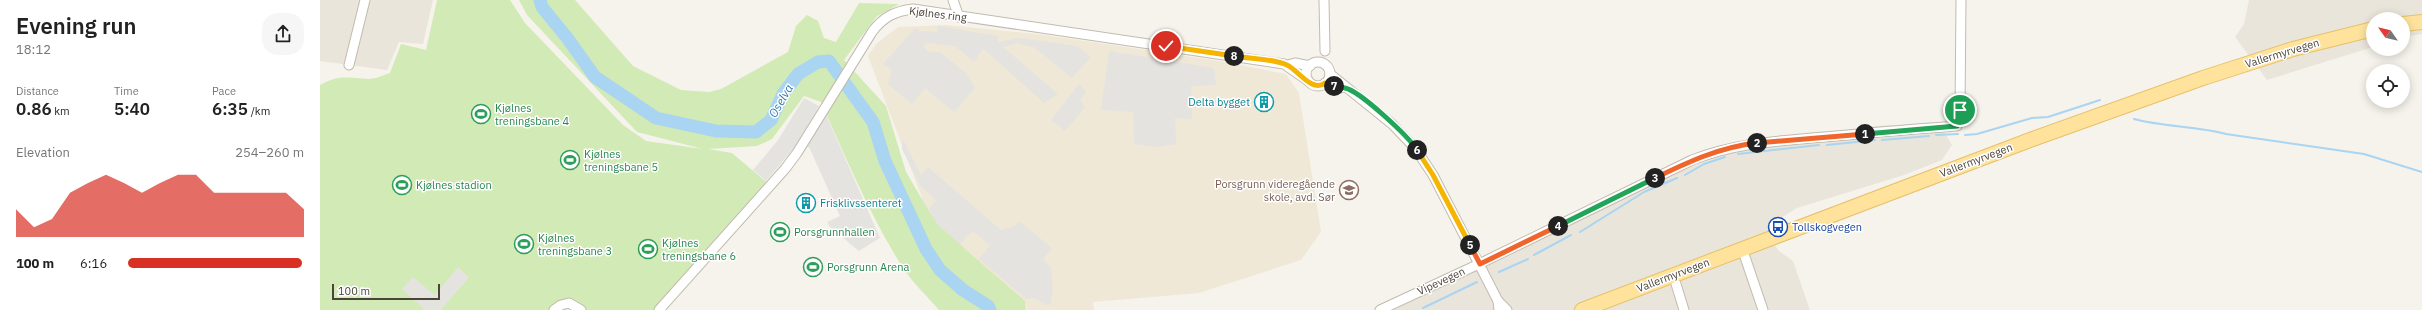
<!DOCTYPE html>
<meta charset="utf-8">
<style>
body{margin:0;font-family:"IBM Plex Sans",sans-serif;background:#f6f6f6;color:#222;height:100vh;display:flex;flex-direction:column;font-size:15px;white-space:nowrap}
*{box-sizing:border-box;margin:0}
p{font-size:13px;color:#767676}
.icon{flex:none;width:22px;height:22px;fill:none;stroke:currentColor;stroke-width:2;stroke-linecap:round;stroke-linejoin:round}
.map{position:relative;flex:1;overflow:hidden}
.panel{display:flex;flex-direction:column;background:#fff;width:320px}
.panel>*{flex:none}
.needle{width:26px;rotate:304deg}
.tools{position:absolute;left:2046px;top:12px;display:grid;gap:8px}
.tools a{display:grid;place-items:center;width:44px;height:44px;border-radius:50%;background:#fff;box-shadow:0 2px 10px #0003;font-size:20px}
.scale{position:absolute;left:12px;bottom:10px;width:108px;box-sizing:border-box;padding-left:4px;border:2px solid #4b4439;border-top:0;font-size:11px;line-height:14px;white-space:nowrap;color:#4b4439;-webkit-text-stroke:3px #fff;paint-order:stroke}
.pin{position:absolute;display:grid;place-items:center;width:34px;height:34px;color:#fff;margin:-17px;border:2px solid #fff;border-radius:50%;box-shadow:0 1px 4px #0007}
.km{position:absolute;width:20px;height:20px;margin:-10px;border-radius:50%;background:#222;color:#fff;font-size:11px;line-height:20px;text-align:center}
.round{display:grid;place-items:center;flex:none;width:42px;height:42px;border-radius:16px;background:#f6f6f6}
.headline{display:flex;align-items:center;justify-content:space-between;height:68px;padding:0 16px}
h1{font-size:22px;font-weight:600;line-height:30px}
.stats{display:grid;grid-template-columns:repeat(3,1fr);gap:6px;height:68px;padding:4px 16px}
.stats div{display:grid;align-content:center}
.stats b{font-size:17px;font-weight:600}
.stats small{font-size:11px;font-weight:400}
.stats p{font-size:11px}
.chart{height:112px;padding:8px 16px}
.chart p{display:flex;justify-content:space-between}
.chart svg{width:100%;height:72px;margin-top:4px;fill:#d93025;opacity:.7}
ul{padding:0 16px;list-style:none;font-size:13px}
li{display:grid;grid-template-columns:64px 48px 1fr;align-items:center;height:30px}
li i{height:10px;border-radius:5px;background:#d93025}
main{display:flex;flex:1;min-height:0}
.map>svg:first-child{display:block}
.residential{fill:#eae5da}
.education{fill:#efe8d6}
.green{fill:#d2eab5}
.parking{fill:#e5e3e0}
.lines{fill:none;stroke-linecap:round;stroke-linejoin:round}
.stream{stroke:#a9d4f2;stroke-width:2}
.river{stroke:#a9d4f2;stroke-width:13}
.minor-casing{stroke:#c2bbae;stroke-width:11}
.primary-casing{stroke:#e6c16a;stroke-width:16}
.minor{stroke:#fff;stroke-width:9}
.primary{stroke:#ffe39c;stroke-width:14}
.split-1-casing{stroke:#fff;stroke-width:8}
.split-2-casing{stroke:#fff;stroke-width:8}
.split-3-casing{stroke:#fff;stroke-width:8}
.split-4-casing{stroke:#fff;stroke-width:8}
.split-5-casing{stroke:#fff;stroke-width:8}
.split-6-casing{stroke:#fff;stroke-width:8}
.split-7-casing{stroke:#fff;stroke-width:8}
.split-8-casing{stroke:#fff;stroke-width:8}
.split-9-casing{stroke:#fff;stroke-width:8}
.split-1{stroke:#22a559;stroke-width:5}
.split-2{stroke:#f0652b;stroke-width:5}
.split-3{stroke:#f0652b;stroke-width:5}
.split-4{stroke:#22a559;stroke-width:5}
.split-5{stroke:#f0652b;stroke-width:5}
.split-6{stroke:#f5b400;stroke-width:5}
.split-7{stroke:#22a559;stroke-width:5}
.split-8{stroke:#f5b400;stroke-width:5}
.split-9{stroke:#f5b400;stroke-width:5}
.labels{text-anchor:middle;stroke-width:3;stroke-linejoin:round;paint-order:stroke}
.street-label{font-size:11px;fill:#4b4439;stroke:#fff}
.culture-label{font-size:11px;fill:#0d838f;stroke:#fff;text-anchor:end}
.leisure-label{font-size:11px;fill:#27864d;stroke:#fff;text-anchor:start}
.education-label{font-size:11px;fill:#785e54;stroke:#fff;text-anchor:end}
.transit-label{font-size:11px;fill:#164399;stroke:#fff;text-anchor:start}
.water-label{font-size:12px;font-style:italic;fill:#2e7ab2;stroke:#fff}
</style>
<main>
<section class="panel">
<div class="headline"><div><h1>Evening run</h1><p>18:12</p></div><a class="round"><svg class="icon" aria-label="share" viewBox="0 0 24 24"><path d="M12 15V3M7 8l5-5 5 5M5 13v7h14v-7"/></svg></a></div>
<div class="stats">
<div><p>Distance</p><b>0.86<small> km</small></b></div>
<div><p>Time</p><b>5:40</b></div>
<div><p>Pace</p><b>6:35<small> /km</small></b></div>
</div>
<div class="chart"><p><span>Elevation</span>254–260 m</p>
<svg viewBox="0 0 160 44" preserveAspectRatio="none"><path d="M0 44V27L10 38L20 33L30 17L40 11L50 6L60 11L70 17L80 11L90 6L100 6L110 17L120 17L130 17L140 17L150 17L160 27V44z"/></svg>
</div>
<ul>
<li><b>100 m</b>6:16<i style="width:99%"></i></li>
</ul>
</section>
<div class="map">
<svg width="2102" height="310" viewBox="0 0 2102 310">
<rect width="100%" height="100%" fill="#f6f3ec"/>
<g class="residential">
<path d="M0 0H113L103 44 79 42 67 70 0 61Z"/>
<path d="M1929 0H2102V34L2083 37V19H2053V47L1947 80 1915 37 1924 24Z"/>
<path d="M1619 123 1632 145 1622 160 1584 175 1477 208 1456 221 1450 234 1451 240 1459 251 1473 261 1490 310H1073L1107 289 1410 146 1556 126Z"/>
</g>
<path class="education" d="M627 25 725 35 899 61 966 74 979 93 1001 232 981 260 879 293 773 302 774 310H707L706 304 612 224 548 56 556 44 578 27Z"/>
<path class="green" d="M117 0H190L205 23 303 125 326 141 383 149 317 132 207 15 199 0H255L313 66 361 90 389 92 401 89 468 52 476 26 487 15 498 21 504 38 516 42 539 3 579 4 556 17 524 60 566 106 586 172 612 216 645 249 705 301 706 310H619C607 296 593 283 583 268 550 216 526 158 501 102L484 96 452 139 437 146 388 149 412 153 450 185 339 310H261L241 305 234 310H120L149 277 105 310H0V85C20 74 28 78 49 79 55 79 64 75 70 73L81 44 106 50Z"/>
<g class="parking">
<path d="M618 26 678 36V42L700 38 757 46 771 57 752 78 715 48 698 43 683 47 738 94 724 103 666 51 662 50 654 62 635 46 606 43 604 45V48L609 52H620L646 73 655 88 634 112 605 88 592 104 568 84 572 70 563 64 595 28 600 31 617 32Z"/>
<path d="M789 51 894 68 896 85 871 86 872 119 855 118 856 144 837 147 814 144 813 112 781 110Z"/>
<path d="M759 84 766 92 760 100 765 107 745 131 731 120Z"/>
<path d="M484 98 499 106 474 148 446 181 433 170 458 140Z"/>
<path d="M504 110 560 238 539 251 510 227 507 222 520 216 490 149 484 142Z"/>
<path d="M584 141 601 175 608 167 681 230 695 226 699 221 732 248 723 259 731 268 733 290 731 304 726 305 715 298 706 299 659 259 670 245 654 232 650 233 640 244 617 224 609 209 616 200 601 187 582 149V142Z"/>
<path d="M138 267 149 277 120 310H105L82 289 93 277 115 295Z"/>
</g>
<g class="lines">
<g class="stream">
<path d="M1814 119C1844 127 1876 126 1906 134L2044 154 2102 172"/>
<path d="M1616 135 1638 134"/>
<path d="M1645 135 1657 134 1712 118 1728 117 1780 100"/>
<path d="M1562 140 1609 136"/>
<path d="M1507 145 1555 140"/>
<path d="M1418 154 1499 145"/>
<path d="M1365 175 1384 164 1405 157"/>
<path d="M1260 232 1324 192 1357 178"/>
<path d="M1214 255 1251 235"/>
<path d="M1179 272 1208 259"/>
<path d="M1103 308 1157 282"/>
</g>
<path class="river" d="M220 0 222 7 248 39 275 77 336 118 396 131 436 132 451 120 463 94 478 74 498 62 509 61 553 122 565 161 606 249 620 270 643 290 668 306 670 310"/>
<defs>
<g id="minor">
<path d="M633 0 639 17"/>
<path d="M1004 0 1005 51"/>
<circle cx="998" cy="74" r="12"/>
<path d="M29 65 45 0"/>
<path d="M968 65 975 63 990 66"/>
<path d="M1010 74 1072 124 1095 148 1113 175 1159 264 1178 301 1179 310"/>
<path d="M1005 83 1020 88 1024 87"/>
<path d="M1425 257 1443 310"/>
<path d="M1356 284 1364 310"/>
<path d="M1178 301 1187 310"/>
<path d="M234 310 241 305 249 303 261 310"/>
<path d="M339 310 465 169 477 153 552 32C563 17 575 11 593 9L964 64 987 80"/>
<path d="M1060 310 1159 264 1372 160C1415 143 1458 141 1504 137 1548 133 1593 129 1637 126L1640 110 1641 0"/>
</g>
<g id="primary">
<path d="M2083 24 2102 22"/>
<path d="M1262 310 1710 140 1883 78 1973 49 2053 29"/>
</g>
</defs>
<use href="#minor" class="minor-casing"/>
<use href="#primary" class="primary-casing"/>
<use href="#minor" class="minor"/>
<use href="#primary" class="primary"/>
</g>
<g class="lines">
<defs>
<path id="split-1" d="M1545 134 1637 126 1640 110"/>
<path id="split-2" d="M1437 143 1545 134"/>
<path id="split-3" d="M1335 178C1368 162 1400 147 1437 143"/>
<path id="split-4" d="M1238 226 1335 178"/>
<path id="split-5" d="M1150 245 1160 264 1238 226"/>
<path id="split-6" d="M1097 150 1113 175 1150 245"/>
<path id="split-7" d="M1014 86C1018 87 1022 87 1025 88 1040 91 1089 137 1097 150"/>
<path id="split-8" d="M914 56C930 59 952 58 967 65 978 70 992 93 1005 83L1014 86"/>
<path id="split-9" d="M846 46 914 56"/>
</defs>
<use href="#split-1" class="split-1-casing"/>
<use href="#split-2" class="split-2-casing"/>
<use href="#split-3" class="split-3-casing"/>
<use href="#split-4" class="split-4-casing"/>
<use href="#split-5" class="split-5-casing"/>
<use href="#split-6" class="split-6-casing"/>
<use href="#split-7" class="split-7-casing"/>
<use href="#split-8" class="split-8-casing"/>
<use href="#split-9" class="split-9-casing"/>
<use href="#split-1" class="split-1"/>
<use href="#split-2" class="split-2"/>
<use href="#split-3" class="split-3"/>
<use href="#split-4" class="split-4"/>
<use href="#split-5" class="split-5"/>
<use href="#split-6" class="split-6"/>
<use href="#split-7" class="split-7"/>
<use href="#split-8" class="split-8"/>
<use href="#split-9" class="split-9"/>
</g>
<defs>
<symbol id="building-ring" viewBox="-11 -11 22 22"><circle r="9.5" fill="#fff" stroke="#0f9aa8" stroke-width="1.5"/><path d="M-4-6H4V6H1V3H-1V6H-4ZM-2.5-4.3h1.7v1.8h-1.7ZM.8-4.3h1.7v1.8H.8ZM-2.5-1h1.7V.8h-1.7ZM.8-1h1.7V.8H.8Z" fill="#0f9aa8"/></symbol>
<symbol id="stadium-ring" viewBox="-11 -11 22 22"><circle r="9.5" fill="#fff" stroke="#2e9e5b" stroke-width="1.5"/><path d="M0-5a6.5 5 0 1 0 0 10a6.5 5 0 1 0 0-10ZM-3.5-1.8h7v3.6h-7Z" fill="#2e9e5b"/></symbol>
<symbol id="school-ring" viewBox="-11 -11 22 22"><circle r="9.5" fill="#fff" stroke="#8d6e63" stroke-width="1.5"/><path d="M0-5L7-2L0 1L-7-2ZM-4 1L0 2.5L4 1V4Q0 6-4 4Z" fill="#8d6e63"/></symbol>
<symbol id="bus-ring" viewBox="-11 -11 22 22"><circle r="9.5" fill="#fff" stroke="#1a4fb4" stroke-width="1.5"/><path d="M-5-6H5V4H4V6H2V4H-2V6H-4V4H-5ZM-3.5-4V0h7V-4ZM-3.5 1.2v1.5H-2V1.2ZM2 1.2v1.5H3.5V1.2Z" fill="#1a4fb4"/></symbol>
</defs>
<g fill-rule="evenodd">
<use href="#building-ring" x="933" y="91" width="22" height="22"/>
<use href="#stadium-ring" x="150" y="103" width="22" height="22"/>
<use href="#stadium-ring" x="239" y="149" width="22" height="22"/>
<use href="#stadium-ring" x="71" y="174" width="22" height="22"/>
<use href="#school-ring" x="1018" y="179" width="22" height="22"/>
<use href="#building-ring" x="475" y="192" width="22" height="22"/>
<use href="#bus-ring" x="1447" y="216" width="22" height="22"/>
<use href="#stadium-ring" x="449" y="221" width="22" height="22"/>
<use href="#stadium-ring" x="193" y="233" width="22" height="22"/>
<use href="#stadium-ring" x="317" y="238" width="22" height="22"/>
<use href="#stadium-ring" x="482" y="256" width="22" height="22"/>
</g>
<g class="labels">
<g class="street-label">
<text transform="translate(618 14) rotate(7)" y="4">Kjølnes ring</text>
<text transform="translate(1962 53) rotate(-17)" y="4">Vallermyrvegen</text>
<text transform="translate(1656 160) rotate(-21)" y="4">Vallermyrvegen</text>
<text transform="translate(1353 275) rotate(-21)" y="4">Vallermyrvegen</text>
<text transform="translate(1121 281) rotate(-25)" y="4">Vipevegen</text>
</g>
<g class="culture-label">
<text x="930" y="106">Delta bygget</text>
<text x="500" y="207" text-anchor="start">Frisklivssenteret</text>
</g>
<g class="leisure-label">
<text x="175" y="112">Kjølnes<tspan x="175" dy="13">treningsbane 4</tspan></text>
<text x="264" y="158">Kjølnes<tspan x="264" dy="13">treningsbane 5</tspan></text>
<text x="96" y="189">Kjølnes stadion</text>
<text x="474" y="236">Porsgrunnhallen</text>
<text x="218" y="242">Kjølnes<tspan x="218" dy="13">treningsbane 3</tspan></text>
<text x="342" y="247">Kjølnes<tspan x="342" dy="13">treningsbane 6</tspan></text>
<text x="507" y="271">Porsgrunn Arena</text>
</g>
<g class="education-label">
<text x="1015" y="188">Porsgrunn videregående<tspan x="1015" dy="13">skole, avd. Sør</tspan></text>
</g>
<g class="transit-label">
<text x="1472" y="231">Tollskogvegen</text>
</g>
<g class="water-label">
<text transform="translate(461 101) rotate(-60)" y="4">Oselva</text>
</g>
</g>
</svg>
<div class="tools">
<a><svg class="needle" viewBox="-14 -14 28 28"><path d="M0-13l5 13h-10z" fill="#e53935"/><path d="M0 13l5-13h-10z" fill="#767676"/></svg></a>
<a><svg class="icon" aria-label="locate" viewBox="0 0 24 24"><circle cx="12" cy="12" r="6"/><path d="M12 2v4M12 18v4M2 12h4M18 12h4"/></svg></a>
</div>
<div class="scale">100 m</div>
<div class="pin" style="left:1640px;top:110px;background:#1e9e55"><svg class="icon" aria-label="arrive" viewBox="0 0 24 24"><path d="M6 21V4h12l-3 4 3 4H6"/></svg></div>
<div class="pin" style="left:846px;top:46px;background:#d93025"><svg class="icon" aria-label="check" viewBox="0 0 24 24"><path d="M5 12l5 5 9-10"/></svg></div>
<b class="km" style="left:1545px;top:134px">1</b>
<b class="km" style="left:1437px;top:143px">2</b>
<b class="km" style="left:1335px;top:178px">3</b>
<b class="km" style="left:1238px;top:226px">4</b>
<b class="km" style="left:1150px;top:245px">5</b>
<b class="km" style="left:1097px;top:150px">6</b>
<b class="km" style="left:1014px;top:86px">7</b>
<b class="km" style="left:914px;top:56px">8</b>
</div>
</main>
